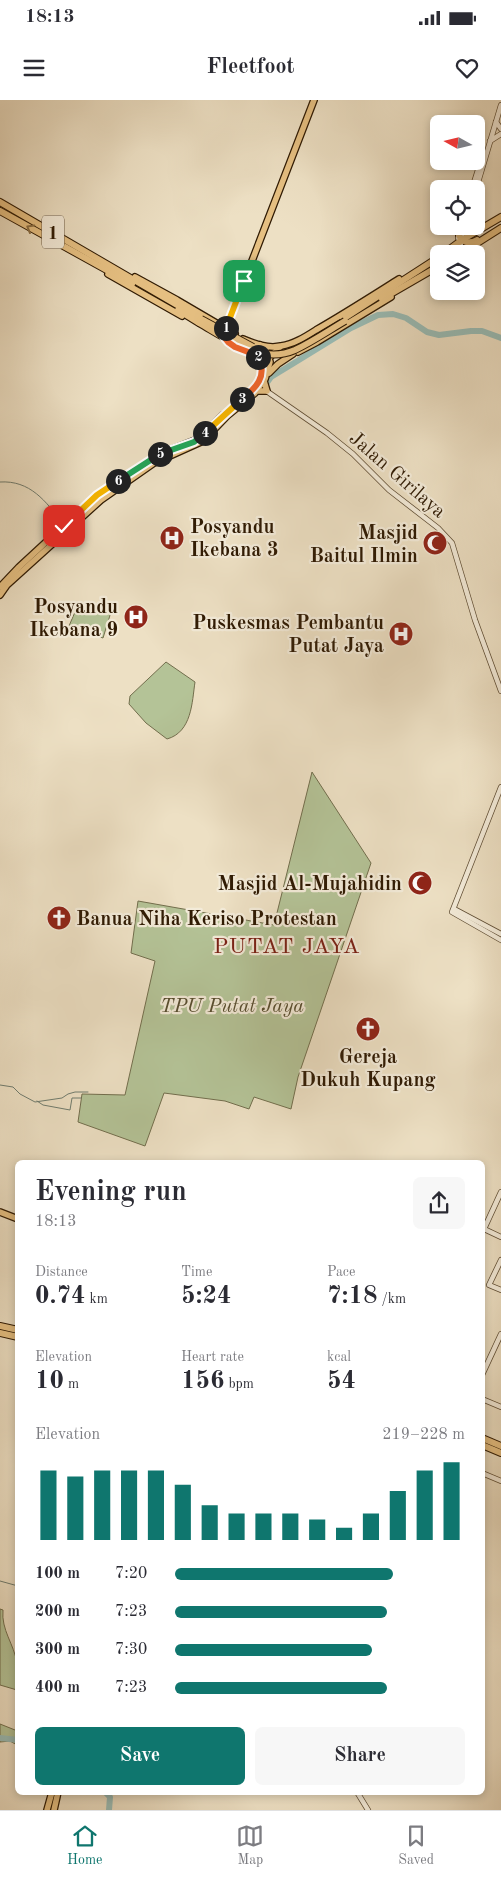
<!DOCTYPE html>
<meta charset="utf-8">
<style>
body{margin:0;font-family:"Old Standard TT",serif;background:#f7f7f7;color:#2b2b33;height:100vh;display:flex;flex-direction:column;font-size:19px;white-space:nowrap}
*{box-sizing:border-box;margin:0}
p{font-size:16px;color:#7c7c81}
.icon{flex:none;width:28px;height:28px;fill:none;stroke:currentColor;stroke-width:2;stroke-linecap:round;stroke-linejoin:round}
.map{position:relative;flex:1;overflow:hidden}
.details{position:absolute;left:15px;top:1060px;width:470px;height:635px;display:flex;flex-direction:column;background:#fff;border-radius:8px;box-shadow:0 2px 8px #0003}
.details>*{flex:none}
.needle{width:32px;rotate:278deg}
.controls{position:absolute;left:430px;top:15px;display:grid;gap:10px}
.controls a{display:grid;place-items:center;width:55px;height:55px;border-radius:8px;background:#fff;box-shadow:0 2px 8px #0003;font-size:25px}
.pin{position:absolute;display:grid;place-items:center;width:42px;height:42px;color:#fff;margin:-21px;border-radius:10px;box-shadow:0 2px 8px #0006}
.km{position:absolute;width:25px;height:25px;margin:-12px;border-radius:50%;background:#222;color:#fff;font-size:14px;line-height:25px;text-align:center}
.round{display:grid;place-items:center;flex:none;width:52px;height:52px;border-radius:8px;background:#f7f7f7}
.summary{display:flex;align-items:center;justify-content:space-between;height:85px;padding:0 20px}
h1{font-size:28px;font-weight:700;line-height:38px}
.figures{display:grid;grid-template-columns:repeat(3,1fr);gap:8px;height:85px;padding:5px 20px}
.figures div{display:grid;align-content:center}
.figures b{font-size:25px;font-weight:700}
.figures small{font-size:14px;font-weight:400}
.figures p{font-size:14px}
.chart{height:140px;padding:10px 20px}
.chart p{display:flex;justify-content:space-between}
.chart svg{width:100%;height:90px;margin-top:5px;stroke:#0f766e;stroke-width:6}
.primary-button{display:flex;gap:10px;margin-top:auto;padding:10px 20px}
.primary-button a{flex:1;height:58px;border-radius:8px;background:#0f766e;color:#fff;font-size:20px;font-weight:700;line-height:58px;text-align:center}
.primary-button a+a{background:#f7f7f7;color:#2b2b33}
ul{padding:0 20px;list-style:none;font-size:16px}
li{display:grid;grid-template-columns:80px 60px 1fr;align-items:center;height:38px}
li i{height:12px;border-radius:6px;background:#0f766e}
.status{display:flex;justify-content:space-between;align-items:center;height:35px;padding:0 25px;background:#fff;direction:ltr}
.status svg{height:14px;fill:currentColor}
header{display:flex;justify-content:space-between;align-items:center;height:65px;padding:0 20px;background:#fff;font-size:22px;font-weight:700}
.dock{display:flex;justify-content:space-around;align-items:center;height:70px;border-top:1px solid #e1e1e2;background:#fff;font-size:14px;color:#7c7c81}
.dock a{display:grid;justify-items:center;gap:2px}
.dock .selected{color:#0f766e}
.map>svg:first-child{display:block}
.green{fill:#b4c397;stroke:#726e4d}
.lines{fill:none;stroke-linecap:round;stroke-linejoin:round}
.stream{stroke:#6f7c6f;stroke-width:1}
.river{stroke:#99bdb7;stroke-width:6}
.minor-casing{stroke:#5e4c33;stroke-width:6}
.major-casing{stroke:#2f1a03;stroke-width:8}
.highway-casing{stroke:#2f1a03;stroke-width:8}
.minor{stroke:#f3ebd9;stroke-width:4.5}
.major{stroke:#e6c082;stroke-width:5.5}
.highway{stroke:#e6c082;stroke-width:6}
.highway-bridge-casing{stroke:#2f1a03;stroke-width:8;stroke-linecap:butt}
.highway-bridge{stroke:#e6c082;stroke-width:6}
.oneway{stroke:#8a6d42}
.split-1-casing{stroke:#fff;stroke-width:10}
.split-2-casing{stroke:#fff;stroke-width:10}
.split-3-casing{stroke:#fff;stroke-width:10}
.split-4-casing{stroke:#fff;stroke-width:10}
.split-5-casing{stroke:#fff;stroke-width:10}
.split-6-casing{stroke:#fff;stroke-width:10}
.split-7-casing{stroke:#fff;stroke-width:10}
.split-8-casing{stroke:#fff;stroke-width:10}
.split-1{stroke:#f5b400;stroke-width:6}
.split-2{stroke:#f0652b;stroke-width:6}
.split-3{stroke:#f0652b;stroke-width:6}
.split-4{stroke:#f5b400;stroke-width:6}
.split-5{stroke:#22a559;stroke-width:6}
.split-6{stroke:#22a559;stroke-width:6}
.split-7{stroke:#f5b400;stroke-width:6}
.split-8{stroke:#22a559;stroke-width:6}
.labels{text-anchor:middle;stroke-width:4.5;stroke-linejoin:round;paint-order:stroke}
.shield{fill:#f3ebd9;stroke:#6a5943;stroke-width:1}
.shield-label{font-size:19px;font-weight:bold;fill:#2f1a03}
.street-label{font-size:20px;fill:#2f1a03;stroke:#f3ebd9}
.poi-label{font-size:20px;font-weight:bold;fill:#2f1a03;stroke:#f3ebd9;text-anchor:end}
.park-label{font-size:20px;font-style:italic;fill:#574d2f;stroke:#f3ebd9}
.quarter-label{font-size:22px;letter-spacing:1px;fill:#7a1f14;stroke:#f3ebd9}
</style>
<div class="status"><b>18:13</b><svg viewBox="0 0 49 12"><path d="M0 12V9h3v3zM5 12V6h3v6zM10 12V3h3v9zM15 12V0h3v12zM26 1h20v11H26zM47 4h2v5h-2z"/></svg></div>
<header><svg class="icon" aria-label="menu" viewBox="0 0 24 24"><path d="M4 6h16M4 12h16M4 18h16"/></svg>Fleetfoot<svg class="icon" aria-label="heart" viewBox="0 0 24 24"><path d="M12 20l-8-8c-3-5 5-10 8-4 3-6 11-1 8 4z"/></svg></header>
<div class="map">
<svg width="501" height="1710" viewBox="0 0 501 1710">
<rect width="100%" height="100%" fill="#ede0c4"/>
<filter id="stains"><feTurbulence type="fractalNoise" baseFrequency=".004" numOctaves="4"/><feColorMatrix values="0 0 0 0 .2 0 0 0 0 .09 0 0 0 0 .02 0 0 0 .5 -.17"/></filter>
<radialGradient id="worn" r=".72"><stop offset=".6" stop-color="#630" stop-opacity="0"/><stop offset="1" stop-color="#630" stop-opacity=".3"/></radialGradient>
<g class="green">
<path d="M78 505 111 512 103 538 69 526Z"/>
<path d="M166 562 195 582C192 602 192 632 167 639L146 623 129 604 130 596Z"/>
<path d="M312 672 371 763 298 977 291 1009 254 997 249 1009 225 1001 164 993 145 1046 78 1022 82 994 125 995 155 861 131 853 138 801 274 825Z"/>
<path d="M0 1509 3 1510C1 1530 14 1544 17 1563 19 1571 18 1582 17 1590L0 1585Z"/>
<path d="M0 1624 15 1630 17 1628V1645L10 1641 0 1642Z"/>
</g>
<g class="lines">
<g class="stream">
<path d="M0 382C30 380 46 401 63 424"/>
<path d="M0 985 13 987 20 994 35 1002 62 998 68 994 75 992H88"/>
<path d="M37 1001 43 1005 70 1010 72 998H81"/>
<path d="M0 1481 18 1486"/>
</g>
<g class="river">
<path d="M266 284 271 277 294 263 351 228 378 215 393 214 406 218 427 232 439 235 471 231H482L501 238"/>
<path d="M0 1638 18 1640"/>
<path d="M105 1692 110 1697 109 1710"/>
</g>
<defs>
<g id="minor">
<path d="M496 22 501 29"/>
<path d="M490 41 501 34"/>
<path d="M472 89 478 70 482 66"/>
<path d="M476 89 501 5"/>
<path d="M458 138 460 126"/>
<path d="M459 154 464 126"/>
<path d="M265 290 327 333 353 354 389 390 438 428 452 443 475 520 501 591"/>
<path d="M501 687 452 812 501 840"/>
<path d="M454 809 501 834"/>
<path d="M501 1092 484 1129 501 1137"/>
<path d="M501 1160 489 1185 501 1190"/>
<path d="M482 1275 501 1234"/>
<path d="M482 1299 501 1307"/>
<path d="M482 1373 501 1381"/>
<path d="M357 1692 368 1710"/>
</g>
<g id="major">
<path d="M108 174 182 216"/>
<path d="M135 177 177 200 235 234"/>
<path d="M225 231 314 0"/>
<path d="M243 239C255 244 268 249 281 246 294 244 305 237 316 230 344 214 372 196 399 179"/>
<path d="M298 252 317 242 391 197"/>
<path d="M256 255 261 263 262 271"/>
<path d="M269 273 278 264 293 254"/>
<path d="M259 283 266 261 280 247"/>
<path d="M257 291H267L264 281"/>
<path d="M0 487 19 467 97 395 162 353 198 339 223 315"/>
<path d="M0 495 7 485 101 400 154 363 203 341 227 316 255 293 265 279 270 262 267 252 260 245"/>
<path d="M0 1112 18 1119"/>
<path d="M47 1710 52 1692"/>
<path d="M54 1710 58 1692"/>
</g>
<g id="highway">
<path d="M0 102 201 219"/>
<path d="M0 111 132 184"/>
<path d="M459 135C462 143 470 144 477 140"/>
<path d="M443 154 462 140 501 117"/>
<path d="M460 154 501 128"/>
<path d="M382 199 439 166"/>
<path d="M178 210 199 223"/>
<path d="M343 219 439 157"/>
<path d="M0 1226 18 1230"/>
<path d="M0 1233 18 1237"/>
<path d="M482 1338 501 1346"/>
<path d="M482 1345 501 1353"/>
</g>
</defs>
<use href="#minor" class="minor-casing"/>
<use href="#major" class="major-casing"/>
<use href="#highway" class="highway-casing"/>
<use href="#minor" class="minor"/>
<use href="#major" class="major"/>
<use href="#highway" class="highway"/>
<defs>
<g id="highway-bridge">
<path d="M201 219 253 247"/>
<path d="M199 223C227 239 261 265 295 250 312 242 328 231 345 221"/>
</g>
</defs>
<use href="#highway-bridge" class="highway-bridge-casing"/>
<use href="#highway-bridge" class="highway-bridge"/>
</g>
<defs><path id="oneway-chevron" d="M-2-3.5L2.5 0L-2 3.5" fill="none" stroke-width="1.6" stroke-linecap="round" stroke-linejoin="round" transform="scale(1.25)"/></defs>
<use class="oneway" href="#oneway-chevron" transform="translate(30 128) rotate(-150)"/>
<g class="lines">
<defs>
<path id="split-1" d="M226 228 244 181"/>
<path id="split-2" d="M226 228 224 237 228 242 235 247 256 255 258 257"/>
<path id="split-3" d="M242 299C256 288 268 276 258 257"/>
<path id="split-4" d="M205 333 242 299"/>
<path id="split-5" d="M160 354 194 342 205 333"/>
<path id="split-6" d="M118 381 160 354"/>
<path id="split-7" d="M78 413 97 395 118 381"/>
<path id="split-8" d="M64 426 78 413"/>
</defs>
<use href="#split-1" class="split-1-casing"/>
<use href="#split-2" class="split-2-casing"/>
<use href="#split-3" class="split-3-casing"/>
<use href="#split-4" class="split-4-casing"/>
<use href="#split-5" class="split-5-casing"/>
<use href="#split-6" class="split-6-casing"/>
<use href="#split-7" class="split-7-casing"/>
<use href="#split-8" class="split-8-casing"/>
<use href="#split-1" class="split-1"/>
<use href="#split-2" class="split-2"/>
<use href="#split-3" class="split-3"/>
<use href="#split-4" class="split-4"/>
<use href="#split-5" class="split-5"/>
<use href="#split-6" class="split-6"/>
<use href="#split-7" class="split-7"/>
<use href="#split-8" class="split-8"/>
</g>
<defs>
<symbol id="hospital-disc" viewBox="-11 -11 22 22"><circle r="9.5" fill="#8f2418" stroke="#f3ebd9"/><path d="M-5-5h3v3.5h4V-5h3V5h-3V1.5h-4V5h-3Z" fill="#fff"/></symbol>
<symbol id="mosque-disc" viewBox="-11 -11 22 22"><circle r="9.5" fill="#8f2418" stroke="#f3ebd9"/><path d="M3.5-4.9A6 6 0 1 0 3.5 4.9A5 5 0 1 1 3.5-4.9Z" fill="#fff"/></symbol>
<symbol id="church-disc" viewBox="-11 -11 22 22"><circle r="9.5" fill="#8f2418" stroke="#f3ebd9"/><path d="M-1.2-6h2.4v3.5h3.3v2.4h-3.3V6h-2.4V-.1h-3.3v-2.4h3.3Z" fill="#fff"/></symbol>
</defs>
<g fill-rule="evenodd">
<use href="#hospital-disc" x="158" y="424" width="28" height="28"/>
<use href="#mosque-disc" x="421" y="429" width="28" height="28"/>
<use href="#hospital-disc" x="122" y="503" width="28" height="28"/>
<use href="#hospital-disc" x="387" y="520" width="28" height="28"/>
<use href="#mosque-disc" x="406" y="769" width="28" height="28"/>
<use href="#church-disc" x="45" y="804" width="28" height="28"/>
<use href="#church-disc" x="354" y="915" width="28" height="28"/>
</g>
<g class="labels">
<rect class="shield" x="42" y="115.5" width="22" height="33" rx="4"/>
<g class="shield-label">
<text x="53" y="139">1</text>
</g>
<g class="street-label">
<text transform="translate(398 374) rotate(41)" y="7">Jalan Girilaya</text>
</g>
<g class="poi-label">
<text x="190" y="433" text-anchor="start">Posyandu<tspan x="190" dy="23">Ikebana 3</tspan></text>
<text x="418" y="439">Masjid<tspan x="418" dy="23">Baitul Ilmin</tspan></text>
<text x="118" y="513">Posyandu<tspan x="118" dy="23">Ikebana 9</tspan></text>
<text x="384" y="529">Puskesmas Pembantu<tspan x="384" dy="23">Putat Jaya</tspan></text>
<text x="402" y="790">Masjid Al-Mujahidin</text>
<text x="76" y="825" text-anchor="start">Banua Niha Keriso Protestan</text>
<text x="368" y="963" text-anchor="middle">Gereja<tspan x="368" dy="23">Dukuh Kupang</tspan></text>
</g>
<g class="park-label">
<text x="232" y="912">TPU Putat Jaya</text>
</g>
<g class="quarter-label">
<text x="287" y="853">PUTAT JAYA</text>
</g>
</g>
<rect width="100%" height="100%" filter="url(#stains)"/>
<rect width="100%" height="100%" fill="url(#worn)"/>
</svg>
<div class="controls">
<a><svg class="needle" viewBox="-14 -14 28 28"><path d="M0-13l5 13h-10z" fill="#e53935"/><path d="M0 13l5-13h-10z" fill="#7c7c81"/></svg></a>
<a><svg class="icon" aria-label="locate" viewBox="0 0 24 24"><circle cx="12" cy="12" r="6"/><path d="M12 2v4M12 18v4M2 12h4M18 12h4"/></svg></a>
<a><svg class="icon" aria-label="layers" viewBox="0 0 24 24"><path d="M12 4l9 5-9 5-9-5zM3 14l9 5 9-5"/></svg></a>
</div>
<div class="pin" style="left:244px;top:181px;background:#1e9e55"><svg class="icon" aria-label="arrive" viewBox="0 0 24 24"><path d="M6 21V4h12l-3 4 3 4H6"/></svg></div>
<div class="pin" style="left:64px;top:426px;background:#d93025"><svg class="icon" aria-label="check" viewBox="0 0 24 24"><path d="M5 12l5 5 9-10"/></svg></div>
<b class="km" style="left:226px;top:228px">1</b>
<b class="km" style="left:258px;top:257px">2</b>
<b class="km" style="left:242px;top:299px">3</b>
<b class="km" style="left:205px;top:333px">4</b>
<b class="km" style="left:160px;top:354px">5</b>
<b class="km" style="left:118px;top:381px">6</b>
<section class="details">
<div class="summary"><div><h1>Evening run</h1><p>18:13</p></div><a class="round"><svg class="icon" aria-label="share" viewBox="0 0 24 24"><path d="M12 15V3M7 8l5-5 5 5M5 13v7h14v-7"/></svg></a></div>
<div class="figures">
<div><p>Distance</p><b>0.74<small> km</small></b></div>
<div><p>Time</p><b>5:24</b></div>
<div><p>Pace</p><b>7:18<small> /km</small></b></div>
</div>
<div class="figures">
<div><p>Elevation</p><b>10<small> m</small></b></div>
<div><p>Heart rate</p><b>156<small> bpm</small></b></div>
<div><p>kcal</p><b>54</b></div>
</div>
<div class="chart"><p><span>Elevation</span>219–228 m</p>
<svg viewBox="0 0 160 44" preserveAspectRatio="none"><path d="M5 44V10M15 44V13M25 44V10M35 44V10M45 44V10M55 44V17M65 44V27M75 44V31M85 44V31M95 44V31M105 44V34M115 44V38M125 44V31M135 44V20M145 44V10M155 44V6"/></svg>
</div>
<ul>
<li><b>100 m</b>7:20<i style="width:75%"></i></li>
<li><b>200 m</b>7:23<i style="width:73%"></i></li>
<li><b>300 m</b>7:30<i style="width:68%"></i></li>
<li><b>400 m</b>7:23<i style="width:73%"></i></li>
</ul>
<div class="primary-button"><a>Save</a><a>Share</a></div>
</section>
</div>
<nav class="dock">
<a class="selected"><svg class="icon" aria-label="home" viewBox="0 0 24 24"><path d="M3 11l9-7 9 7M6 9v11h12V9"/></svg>Home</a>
<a><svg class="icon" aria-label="map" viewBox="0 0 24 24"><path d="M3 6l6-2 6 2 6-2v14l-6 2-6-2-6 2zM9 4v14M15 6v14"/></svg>Map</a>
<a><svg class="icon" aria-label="saved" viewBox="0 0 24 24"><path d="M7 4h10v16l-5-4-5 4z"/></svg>Saved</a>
</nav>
